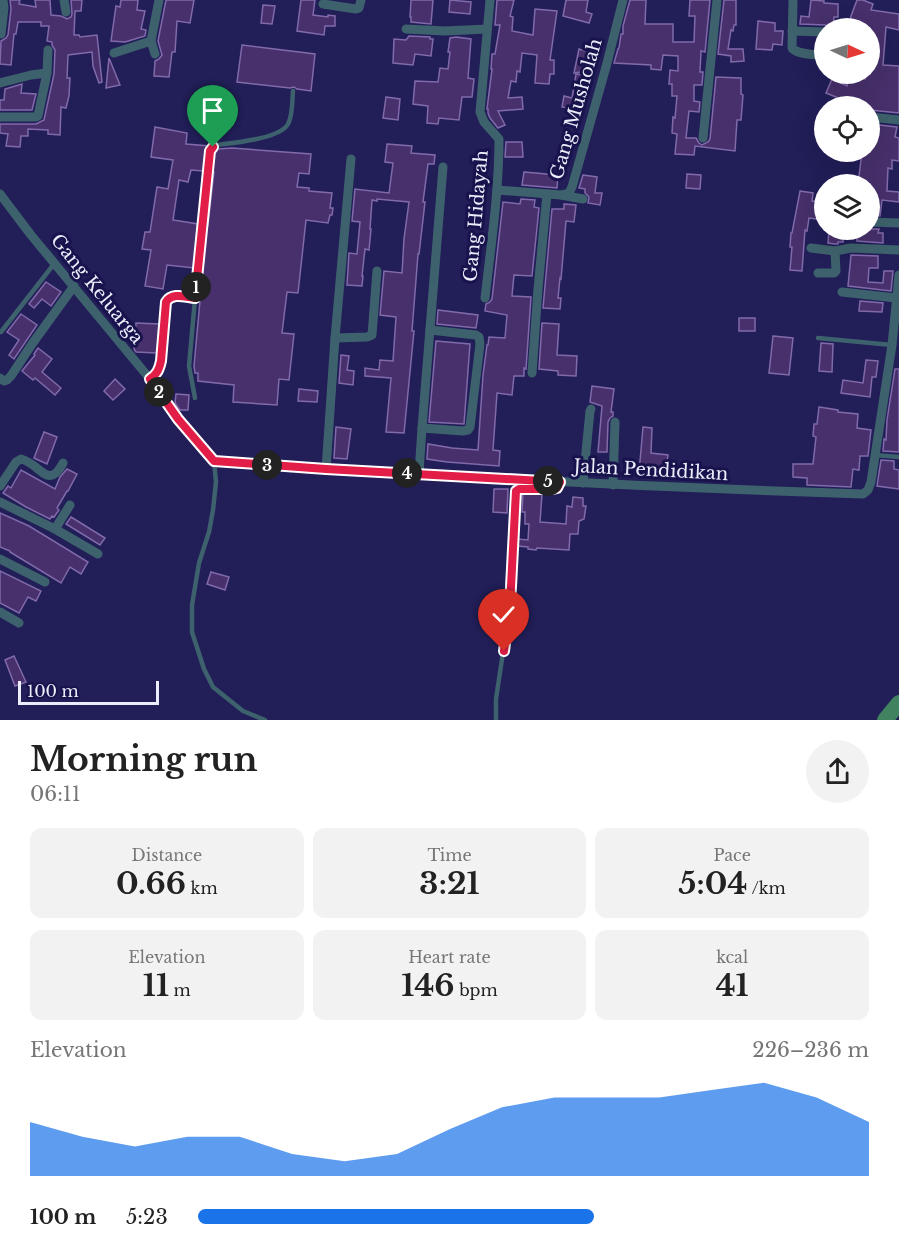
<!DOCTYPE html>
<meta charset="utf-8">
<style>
body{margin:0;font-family:"Libre Baskerville",serif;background:#f2f2f2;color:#222;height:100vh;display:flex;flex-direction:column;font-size:22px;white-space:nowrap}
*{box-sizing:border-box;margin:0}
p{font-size:20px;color:#767676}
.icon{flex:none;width:33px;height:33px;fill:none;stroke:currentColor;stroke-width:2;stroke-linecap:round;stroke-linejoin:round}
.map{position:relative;height:720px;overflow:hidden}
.panel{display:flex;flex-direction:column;background:#fff;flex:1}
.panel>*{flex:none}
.needle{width:39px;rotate:94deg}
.tools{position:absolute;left:814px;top:18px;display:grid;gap:12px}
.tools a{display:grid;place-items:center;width:66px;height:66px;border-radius:50%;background:#fff;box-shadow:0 6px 24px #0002;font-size:30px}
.scale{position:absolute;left:18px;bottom:15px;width:141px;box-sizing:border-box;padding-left:6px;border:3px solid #ebedfb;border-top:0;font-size:16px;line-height:21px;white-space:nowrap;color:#ebedfb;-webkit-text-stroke:4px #18134c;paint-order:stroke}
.pin{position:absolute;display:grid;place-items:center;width:51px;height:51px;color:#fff;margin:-62px -26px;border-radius:50% 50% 50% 0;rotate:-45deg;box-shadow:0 0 6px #0007}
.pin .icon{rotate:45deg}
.km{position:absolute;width:30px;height:30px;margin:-15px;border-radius:50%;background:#222;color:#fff;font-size:16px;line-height:30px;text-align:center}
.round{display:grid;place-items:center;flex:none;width:63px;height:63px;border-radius:32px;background:#f2f2f2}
.headline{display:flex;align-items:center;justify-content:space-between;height:102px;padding:0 30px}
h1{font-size:33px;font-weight:700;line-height:45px}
.figures{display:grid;grid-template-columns:repeat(3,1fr);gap:9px;height:102px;padding:6px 30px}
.figures div{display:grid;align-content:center;border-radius:12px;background:#f2f2f2;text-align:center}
.figures b{font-size:30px;font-weight:700}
.figures small{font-size:16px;font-weight:400}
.figures p{font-size:16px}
.chart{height:168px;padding:12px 30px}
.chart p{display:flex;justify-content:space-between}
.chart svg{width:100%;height:108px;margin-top:6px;fill:#1a73e8;opacity:.7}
ul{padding:0 30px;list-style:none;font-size:20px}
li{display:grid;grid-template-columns:96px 72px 1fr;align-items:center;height:45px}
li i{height:15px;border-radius:8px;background:#1a73e8}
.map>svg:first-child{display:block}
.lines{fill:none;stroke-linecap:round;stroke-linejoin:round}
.river{stroke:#418261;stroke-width:16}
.building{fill:#47306b;stroke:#816aaa;stroke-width:1.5}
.lane{stroke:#3e626d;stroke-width:4.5}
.street{stroke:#3e626d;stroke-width:9}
.route-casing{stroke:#fff;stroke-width:12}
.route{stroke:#e11d48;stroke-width:8}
.labels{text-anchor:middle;stroke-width:6;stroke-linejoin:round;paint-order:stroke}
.street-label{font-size:18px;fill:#ebedfb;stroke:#18134c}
</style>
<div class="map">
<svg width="899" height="720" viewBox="0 0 899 720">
<rect width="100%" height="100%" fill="#211e58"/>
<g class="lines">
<path class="river" d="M885 720 899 703"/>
</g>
<g class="building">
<path d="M10 0H20L19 4 36 7 35 0H50L51 15 61 16 67 19 71 17 72 14 71 0H82L81 11H75L74 35H79L80 37 97 35 102 82 99 83 93 66 92 52 68 55 67 78H70L69 96 66 108 61 107 60 135 48 134V130L28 129V136H21L20 147 6 146 8 134 0 133V124H36L44 120 54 74 55 50 52 45V42L47 41 49 26H41V22H18L16 34H14L11 65 0 64 1 41 6 38 8 35 11 9Z"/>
<path d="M121 0H138L137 10 145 11 141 29 146 30 145 36 125 42 111 41 116 6 120 7Z"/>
<path d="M166 0H194L190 23 177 21 175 52H172L169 77 154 76 155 61 159 59 162 55 158 41Z"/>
<path d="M301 0H315L313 15 328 17V15L335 16V26H325L324 35 297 31Z"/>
<path d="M411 0H433L431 24 411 22V17H410Z"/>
<path d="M450 0 471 2 470 14 449 12Z"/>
<path d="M497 0H514L510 16 513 17 512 31 533 35 535 9 557 11 550 60H554V74H550L549 84 535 83 537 55 522 53 520 72 517 71 516 82 511 81 508 98 522 97 523 109 498 111 505 125 498 128 490 118 488 113V109H487L492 69H491L492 54H495L500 25H495Z"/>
<path d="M566 0H588L586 12 592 14 589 23 563 16Z"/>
<path d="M630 0H646L645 24H673V42H694L695 16H689L690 0H710L705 52 701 51 700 72H703L702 85H694V101L700 102 699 112 689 111 686 138H696L699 143 702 145 708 142 710 139 716 77 741 78V94L743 95 741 120H737L735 151 695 146 694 155 675 154 677 134 672 133 673 117 675 118 677 96H672V84H669L670 70 678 71V56L663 55 661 70 651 69V65L614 63 618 49 619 48 621 34H623V26Z"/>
<path d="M724 0H736V25H734L733 31 731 30 728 49H743L744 61 731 62V56L718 54Z"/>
<path d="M811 0 824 1V3L838 4V17H834L833 28 825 25 800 24 801 16 809 17Z"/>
<path d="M857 0H863L873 4 871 10 899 14V30L886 27 883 65 899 66V113L870 110V106H845L846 101 826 93 832 79 847 86 848 77 865 79 866 74H870V28H849L851 16Z"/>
<path d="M263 5 275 6 272 24 261 23Z"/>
<path d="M758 21 775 23V31H783L782 45 773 44 772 50 756 49Z"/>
<path d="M409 36 430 37V39H433L431 56 415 54 413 65 393 63 394 39 406 40Z"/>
<path d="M456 37 471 39 468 78 474 79 472 97H462L459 120 439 118 438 124 427 123 428 106 413 104 415 81 438 82 440 68 448 69 450 52H448L450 38Z"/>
<path d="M242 45 315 54 311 91 297 89 294 87 290 88 237 82Z"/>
<path d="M579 49 597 55 592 70 574 73Z"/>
<path d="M109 58 120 85 106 88Z"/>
<path d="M576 74 588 75 584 97 582 96 580 110 562 107 564 96 572 98Z"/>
<path d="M22 84 21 93 36 94 32 110H0V100H4L5 89Z"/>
<path d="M386 97 400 99 398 120 383 118Z"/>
<path d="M870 124 897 127 895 137 899 138V161L892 160V169L888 168 887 191 899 192V202L882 200 880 216 870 215V184H858L862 152H870Z"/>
<path d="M155 127 187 133 186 144 209 146 206 151 203 171 191 170 188 182 179 180 173 220 198 224 194 268 167 265 163 289 145 286 151 250 142 249 145 232H150L157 187 168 189 173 160 151 157Z"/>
<path d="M506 142H522L523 157H505Z"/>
<path d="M387 144 412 146 411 153 435 155 434 164H428L423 202H425L419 254H418L412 331H414L404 433 386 432 391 378 365 376V368L379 370 380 360 393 361 396 317 380 315 384 271 402 273 404 239 409 202 377 199V201L372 200 370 229H371L369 250 365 249 362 276H363L362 286 347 285 349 253 357 254 360 222 352 221 355 189 389 193 393 163 385 162Z"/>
<path d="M232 148 311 154 309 174 299 173 297 187 309 188V191L332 193 330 208H333L332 215H330L328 223 306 220 298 293 287 292 282 333 294 334 289 380 279 379 277 405 233 402 234 385 198 381V373H195L194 366 207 225H208L214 172H212L214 153 218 149Z"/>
<path d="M524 172 558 175 557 188 522 185Z"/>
<path d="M687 174 701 175 700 189 686 188Z"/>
<path d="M583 175 597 177 595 193H602L600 205 588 203 589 197 585 193V189L579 188Z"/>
<path d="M800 191 813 193 812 201 825 203V220L809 218 807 231 805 230 802 271 790 270 792 247H790L791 233H792Z"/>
<path d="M521 199 535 200 534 207 539 208 532 276 514 275 512 296 531 297 526 369 524 368V376H514L512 395 497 393 493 450 500 451 499 466 447 462 427 459 428 444 452 448 478 450 483 375 487 345H488L489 337 505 338 507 315 485 311 486 304 490 302 492 299 503 202 520 204Z"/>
<path d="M564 204 576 205 574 222 566 221 561 279 560 278 558 298H561L560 309 543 308 552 209H564Z"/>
<path d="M870 229H879L878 233H883V243L857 241V230H870Z"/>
<path d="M829 230H843V242H838V244H835L828 243Z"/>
<path d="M851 255 878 256V268H869L868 282 883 283 884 271H893L891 291 848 286Z"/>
<path d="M46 282 61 292 51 306 42 299 34 308 29 304Z"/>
<path d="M860 301 883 303 882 312 859 311Z"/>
<path d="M438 310 478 315 476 328 437 324Z"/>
<path d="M21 314 37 325 14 359 9 355 19 340 7 332Z"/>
<rect x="739" y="318" width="16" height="13"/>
<path d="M136 323 159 324 157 353 136 352 134 349Z"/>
<path d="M542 323 559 324 557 355 577 356 576 376 558 375V371L539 369Z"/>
<path d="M773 336 793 338 789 375 769 373Z"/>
<path d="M436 341 470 344 464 424 429 422Z"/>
<path d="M821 343 833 344 832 372 819 371Z"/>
<path d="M38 348 52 359 42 372 61 388 55 395 35 378 33 380 22 371 35 355 34 354Z"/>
<path d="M341 355 349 356 347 370 354 371 353 385 339 383Z"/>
<path d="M866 360 878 361 876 377H872L870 397 841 393 843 380 863 383Z"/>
<path d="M895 369H899V452L883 451 884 439 886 440 887 420Z"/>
<path d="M115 379 125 389 113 400 104 391Z"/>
<path d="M592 386 614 389 611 412H613V416L610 418 608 422 607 452H598L602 406 590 402Z"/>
<path d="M299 389 318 391 317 402 298 401Z"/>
<path d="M176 394 189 395 188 410H180L175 403Z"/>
<path d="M819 407 838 410V412L858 414 857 428 871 430 868 456H860L859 470 853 469 851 487 807 485V478L793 477V464H813L816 437 813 436 814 424H817Z"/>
<path d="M336 427 351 429 347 459 334 458Z"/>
<path d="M643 427 652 428 651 453 668 455 665 477 653 476V474L639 473Z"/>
<path d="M44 432 57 437 47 464 34 458Z"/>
<path d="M881 460 894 461V469L899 470V489L877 486Z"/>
<path d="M67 469 77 474 68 491H67L57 508 59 510 54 517 52 516 50 519 26 507 3 493 8 486 11 488 21 470 55 489 60 477Z"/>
<path d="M494 489H508L507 513 493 512Z"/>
<path d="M523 494H542L540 522 566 524 567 506 572 507 573 497 583 498V506H586L584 519 579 521 578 534H570L569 550 537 548 536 550 528 549V547L518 546V539L528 540 529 524H525V512H522Z"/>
<path d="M0 513 29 526 88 562 81 574 70 567 61 583 10 552V551L0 547Z"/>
<path d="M71 517 105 538 100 545 66 524Z"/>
<path d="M0 571 41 591 36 601 28 597 19 613 0 603Z"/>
<path d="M211 572 229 577 225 590 207 584Z"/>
<path d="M14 656 26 682 15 686 5 660Z"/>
</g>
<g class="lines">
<g class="lane">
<path d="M195 299 189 366 195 398"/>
<path d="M1 332 54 264"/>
<path d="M818 338 892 345"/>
<path d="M150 379C157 374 159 370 161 361L166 302C172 292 185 297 195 299L210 151 216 145C232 143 280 139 288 124 293 115 292 101 293 91"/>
<path d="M875 455 899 457"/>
<path d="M214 461 216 482 213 510 209 532 199 563 192 605V632L204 669 213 687 243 711 265 720"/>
<path d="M496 720V699L510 606 516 491 519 489H553L557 488 560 482"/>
</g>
<g class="street">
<path d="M64 0 66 12"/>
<path d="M793 0 792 48C797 54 809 54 817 55"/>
<path d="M323 4 356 9 359 8 361 0"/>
<path d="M406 29 445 31 487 29"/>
<path d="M792 31 825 32"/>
<path d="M1 34 4 8 3 0"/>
<path d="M114 53 151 41"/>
<path d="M155 54 151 41 159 0"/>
<path d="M0 83 31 75 47 73"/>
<path d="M0 117H36L38 116 47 73 48 50"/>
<path d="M870 117 899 120"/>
<path d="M703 138 717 0"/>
<path d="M497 190 561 195 583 199"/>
<path d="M0 194 31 235 150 379 178 419 214 461C430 476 646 487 863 494L868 490 871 482 892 345 899 275"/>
<path d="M561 195 569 193 572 187 606 67 623 0"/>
<path d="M870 222 899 223"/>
<path d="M811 248 835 251 851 248 899 250"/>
<path d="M818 273H834L836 271 835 251"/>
<path d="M842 292 896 298"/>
<path d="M485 298C491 245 499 192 499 139L484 122 480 112 490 0"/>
<path d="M335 338 367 337 372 335 377 271"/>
<path d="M532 373 538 289 547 194"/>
<path d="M0 378 4 381 7 380 11 376 32 344 74 286"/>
<path d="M422 428 463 431 468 430 470 427 480 344 479 337 476 335 430 330"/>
<path d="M326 469 335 338 351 159"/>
<path d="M419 473 422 428 443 167"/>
<path d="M583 483 590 411 591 409"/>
<path d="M613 485 615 422"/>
<path d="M0 486 16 462 21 459C41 464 48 491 63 463"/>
<path d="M0 502 55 529 98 554"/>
<path d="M55 529 70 505"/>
<path d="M0 559 45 582"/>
<path d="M0 612 19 623"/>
</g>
</g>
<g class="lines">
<defs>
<path id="route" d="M213 147 210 151 195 298C185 297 172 292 166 302L161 361C159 370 157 374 150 379L178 419 214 461 326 469 560 482 557 488 553 489H519L516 491 510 606 504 651"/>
</defs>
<use href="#route" class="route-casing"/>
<use href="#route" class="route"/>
</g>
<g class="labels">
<g class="street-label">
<text transform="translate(576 109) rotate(-74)" y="6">Gang Musholah</text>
<text transform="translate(476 216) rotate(-85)" y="6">Gang Hidayah</text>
<text transform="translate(97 289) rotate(51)" y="6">Gang Keluarga</text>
<text transform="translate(651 470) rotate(3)" y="6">Jalan Pendidikan</text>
</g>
</g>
</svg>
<div class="tools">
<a><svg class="needle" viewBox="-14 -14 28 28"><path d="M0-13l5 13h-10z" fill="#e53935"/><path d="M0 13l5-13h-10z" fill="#767676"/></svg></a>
<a><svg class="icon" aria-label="locate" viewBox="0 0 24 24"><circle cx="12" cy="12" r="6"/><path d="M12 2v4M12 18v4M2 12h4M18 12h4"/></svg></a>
<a><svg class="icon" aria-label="layers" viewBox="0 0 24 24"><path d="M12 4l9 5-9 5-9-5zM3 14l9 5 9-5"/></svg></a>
</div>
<div class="scale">100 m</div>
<div class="pin" style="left:213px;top:147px;background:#1e9e55"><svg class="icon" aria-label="arrive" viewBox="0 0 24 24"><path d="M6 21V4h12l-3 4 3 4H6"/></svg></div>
<div class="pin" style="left:504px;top:651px;background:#d93025"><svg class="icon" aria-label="check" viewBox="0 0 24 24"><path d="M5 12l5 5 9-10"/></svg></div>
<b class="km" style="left:196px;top:287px">1</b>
<b class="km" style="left:159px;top:392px">2</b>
<b class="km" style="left:267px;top:465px">3</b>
<b class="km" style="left:407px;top:473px">4</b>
<b class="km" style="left:548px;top:481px">5</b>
</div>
<section class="panel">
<div class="headline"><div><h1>Morning run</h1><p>06:11</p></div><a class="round"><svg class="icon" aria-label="share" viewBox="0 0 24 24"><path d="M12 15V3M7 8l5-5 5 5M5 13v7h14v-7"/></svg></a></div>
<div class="figures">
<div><p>Distance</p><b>0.66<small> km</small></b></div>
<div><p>Time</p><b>3:21</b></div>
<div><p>Pace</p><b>5:04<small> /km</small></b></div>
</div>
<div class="figures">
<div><p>Elevation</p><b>11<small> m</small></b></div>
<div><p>Heart rate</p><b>146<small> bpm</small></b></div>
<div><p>kcal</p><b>41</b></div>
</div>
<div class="chart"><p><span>Elevation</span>226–236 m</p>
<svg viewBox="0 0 160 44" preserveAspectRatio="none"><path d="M0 44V22L10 28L20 32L30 28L40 28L50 35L60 38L70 35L80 25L90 16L100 12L110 12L120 12L130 9L140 6L150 12L160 22V44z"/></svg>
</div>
<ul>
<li><b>100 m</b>5:23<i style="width:59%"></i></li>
</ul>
</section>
